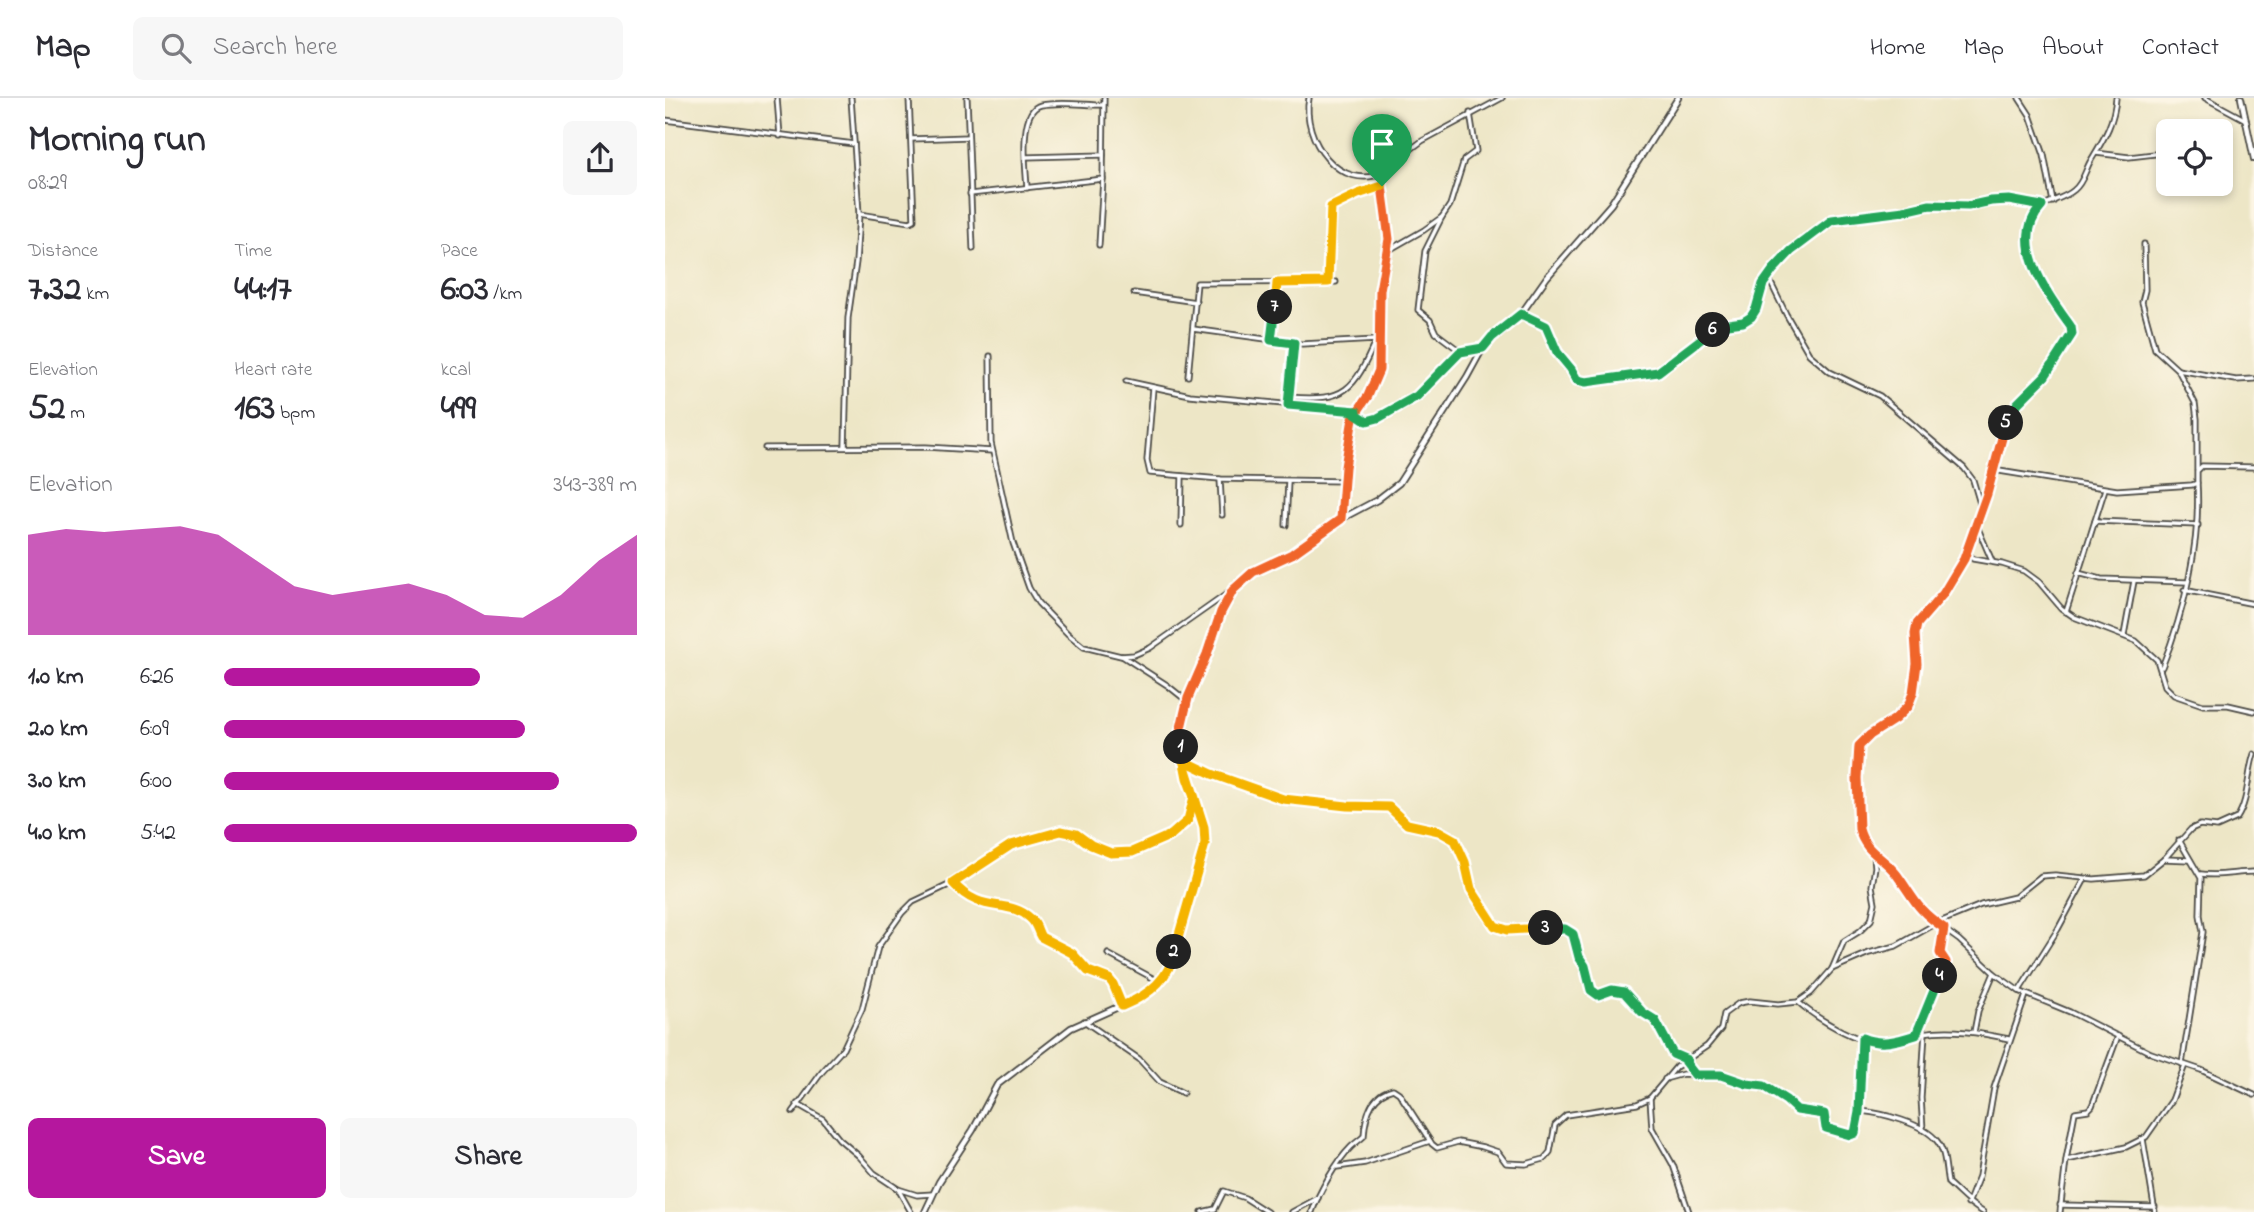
<!DOCTYPE html>
<meta charset="utf-8">
<style>
body{margin:0;font-family:"Indie Flower",sans-serif;background:#f7f7f7;color:#2b2b33;height:100vh;display:flex;flex-direction:column;font-size:26px;white-space:nowrap}
*{box-sizing:border-box;margin:0}
p{font-size:23px;color:#7c7c81}
.icon{flex:none;width:38px;height:38px;fill:none;stroke:currentColor;stroke-width:2;stroke-linecap:round;stroke-linejoin:round}
.map{position:relative;flex:1;overflow:hidden}
.side{display:flex;flex-direction:column;background:#fff;width:665px}
.side>*{flex:none}
.tools{position:absolute;left:1491px;top:21px;display:grid;gap:14px}
.tools a{display:grid;place-items:center;width:77px;height:77px;border-radius:10px;background:#fff;box-shadow:0 4px 10px #0003;font-size:35px}
.pin{position:absolute;display:grid;place-items:center;width:60px;height:60px;color:#fff;margin:-72px -30px;border-radius:50% 50% 50% 0;rotate:-45deg;box-shadow:0 0 7px #0007}
.pin .icon{rotate:45deg}
.km{position:absolute;width:35px;height:35px;margin:-18px;border-radius:50%;background:#222;color:#fff;font-size:19px;line-height:35px;text-align:center}
.round{display:grid;place-items:center;flex:none;width:74px;height:74px;border-radius:10px;background:#f7f7f7}
.overview{display:flex;align-items:center;justify-content:space-between;height:119px;padding:0 28px}
h1{font-size:38px;font-weight:700;line-height:52px}
.figures{display:grid;grid-template-columns:repeat(3,1fr);gap:10px;height:119px;padding:7px 28px}
.figures div{display:grid;align-content:center}
.figures b{font-size:35px;font-weight:700}
.figures small{font-size:19px;font-weight:400}
.figures p{font-size:19px}
.chart{height:196px;padding:14px 28px}
.chart p{display:flex;justify-content:space-between}
.chart svg{width:100%;height:126px;margin-top:7px;fill:#b5179e;opacity:.7}
.button{display:flex;gap:14px;margin-top:auto;padding:14px 28px}
.button a{flex:1;height:80px;border-radius:10px;background:#b5179e;color:#fff;font-size:28px;font-weight:700;line-height:80px;text-align:center}
.button a+a{background:#f7f7f7;color:#2b2b33}
ul{padding:0 28px;list-style:none;font-size:23px}
li{display:grid;grid-template-columns:112px 84px 1fr;align-items:center;height:52px}
li i{height:18px;border-radius:9px;background:#b5179e}
header{display:flex;align-items:center;gap:42px;box-sizing:border-box;height:98px;padding:0 35px;background:#fff;border-bottom:2px solid #e1e1e2}
header strong{font-size:33px}
nav{display:flex;gap:38px;margin-inline-start:auto;font-size:24px}
.search{width:490px;height:63px;background:#f7f7f7;display:flex;align-items:center;gap:18px;box-sizing:border-box;padding:0 24px;border-radius:10px;color:#7c7c81;font-size:26px}
main{display:flex;flex:1;min-height:0}
.map>svg:first-child{display:block}
.lines{fill:none;stroke-linecap:round;stroke-linejoin:round}
.minor-casing{stroke:#484742;stroke-width:7}
.tertiary-casing{stroke:#484742;stroke-width:8}
.minor{stroke:#fff;stroke-width:3.5}
.tertiary{stroke:#fff;stroke-width:4.5}
.split-1-casing{stroke:#fff;stroke-width:14}
.split-2-casing{stroke:#fff;stroke-width:14}
.split-3-casing{stroke:#fff;stroke-width:14}
.split-4-casing{stroke:#fff;stroke-width:14}
.split-5-casing{stroke:#fff;stroke-width:14}
.split-6-casing{stroke:#fff;stroke-width:14}
.split-7-casing{stroke:#fff;stroke-width:14}
.split-8-casing{stroke:#fff;stroke-width:14}
.split-1{stroke:#f0652b;stroke-width:9}
.split-2{stroke:#f5b400;stroke-width:9}
.split-3{stroke:#f5b400;stroke-width:9}
.split-4{stroke:#22a559;stroke-width:9}
.split-5{stroke:#f0652b;stroke-width:9}
.split-6{stroke:#22a559;stroke-width:9}
.split-7{stroke:#22a559;stroke-width:9}
.split-8{stroke:#f5b400;stroke-width:9}
</style>
<header>
<strong>Map</strong>
<div class="search"><svg class="icon" aria-label="search" viewBox="0 0 24 24"><circle cx="10" cy="10" r="6"/><path d="M15 15l6 6"/></svg>Search here</div>
<nav><a>Home</a><a>Map</a><a>About</a><a>Contact</a></nav>
</header>
<main>
<section class="side">
<div class="overview"><div><h1>Morning run</h1><p>08:29</p></div><a class="round"><svg class="icon" aria-label="share" viewBox="0 0 24 24"><path d="M12 15V3M7 8l5-5 5 5M5 13v7h14v-7"/></svg></a></div>
<div class="figures">
<div><p>Distance</p><b>7.32<small> km</small></b></div>
<div><p>Time</p><b>44:17</b></div>
<div><p>Pace</p><b>6:03<small> /km</small></b></div>
</div>
<div class="figures">
<div><p>Elevation</p><b>52<small> m</small></b></div>
<div><p>Heart rate</p><b>163<small> bpm</small></b></div>
<div><p>kcal</p><b>499</b></div>
</div>
<div class="chart"><p><span>Elevation</span>343–389 m</p>
<svg viewBox="0 0 160 44" preserveAspectRatio="none"><path d="M0 44V9L10 7L20 8L30 7L40 6L50 9L60 18L70 27L80 30L90 28L100 26L110 30L120 37L130 38L140 30L150 18L160 9V44z"/></svg>
</div>
<ul>
<li><b>1.0 km</b>6:26<i style="width:62%"></i></li>
<li><b>2.0 km</b>6:09<i style="width:73%"></i></li>
<li><b>3.0 km</b>6:00<i style="width:81%"></i></li>
<li><b>4.0 km</b>5:42<i style="width:100%"></i></li>
</ul>
<div class="button"><a>Save</a><a>Share</a></div>
</section>
<div class="map">
<svg width="1589" height="1114" viewBox="0 0 1589 1114">
<rect width="100%" height="100%" fill="#fcf5e5"/>
<filter id="ink" filterUnits="userSpaceOnUse"><feTurbulence type="fractalNoise" baseFrequency=".0143" numOctaves="2"/><feDisplacementMap in="SourceGraphic" scale="14" xChannelSelector="R" yChannelSelector="G"/><feConvolveMatrix kernelMatrix="1 2 1 2 8 2 1 2 1" color-interpolation-filters="sRGB"/></filter>
<filter id="wash" filterUnits="userSpaceOnUse"><feTurbulence type="fractalNoise" baseFrequency=".00686" numOctaves="4" result="noise"/><feDisplacementMap in="SourceGraphic" scale="28" xChannelSelector="R" yChannelSelector="G"/><feGaussianBlur stdDeviation="1.57" result="paint"/><feColorMatrix in="noise" values="0 0 0 0 0 0 0 0 0 0 0 0 0 0 0 0 0 1.4 0 .05"/><feComposite in="paint" operator="in"/></filter>
<g filter="url(#wash)">
<rect width="100%" height="100%" fill="#ede6c6"/>
</g>
<g filter="url(#ink)">
<g class="lines">
<defs>
<g id="minor">
<path d="M112 0 115 38"/>
<path d="M302 0 308 151"/>
<path d="M644 0C636 41 675 96 720 74"/>
<path d="M1354 0 1365 17 1379 57 1388 104"/>
<path d="M1451 0C1449 26 1438 42 1425 64 1420 73 1418 85 1409 92 1400 100 1386 102 1376 109 1340 137 1388 204 1406 229L1407 236 1380 278 1352 306 1343 321 1336 335 1322 396 1299 461 1277 496 1252 526 1250 536 1252 566 1248 595 1243 608 1230 621 1204 637 1194 648 1192 680 1193 731 1196 740 1209 757 1233 778 1258 816 1294 842 1329 875 1354 893 1405 914 1486 955 1536 972 1589 997"/>
<path d="M1540 0 1581 22"/>
<path d="M0 22 189 46"/>
<path d="M246 41 303 39"/>
<path d="M1431 55 1464 59 1498 55 1503 56"/>
<path d="M361 59 438 57"/>
<path d="M1517 86 1519 94"/>
<path d="M362 90C361 71 353 12 376 7 396 3 419 7 438 7"/>
<path d="M305 96 438 81"/>
<path d="M194 116 245 124 249 122 244 0"/>
<path d="M777 119 760 153 753 212 765 222 771 235 795 253 818 250"/>
<path d="M1479 146 1480 192 1477 204 1490 251 1513 272 1530 305 1532 321V371"/>
<path d="M434 147 438 81 439 0"/>
<path d="M724 152 759 132 777 119 785 107 799 62 811 53 805 15"/>
<path d="M1103 179 1121 216 1144 256 1165 274 1215 298 1299 370 1308 382 1316 409"/>
<path d="M663 184 666 109 693 96 717 88"/>
<path d="M469 195 531 204"/>
<path d="M856 216C894 230 877 232 895 260 901 268 907 273 912 282L932 283 993 274 1050 230 1081 223 1088 216 1098 186 1108 172 1126 153 1167 122 1239 113 1269 107 1303 108 1326 103 1344 102 1377 108"/>
<path d="M528 231 637 246 711 242C689 292 681 304 624 299"/>
<path d="M606 242 612 185"/>
<path d="M325 258 326 345 348 445 364 490 373 505 403 536 419 549 456 558 469 557 485 550 566 493"/>
<path d="M1513 272 1571 282 1589 281"/>
<path d="M523 278 532 185 671 184"/>
<path d="M461 283 525 297 692 313"/>
<path d="M488 290 482 362 485 375 555 381 679 383"/>
<path d="M623 307 629 245"/>
<path d="M690 315 698 321 707 323 743 304 779 272 795 253"/>
<path d="M180 349 183 220 191 164 194 116 186 0"/>
<path d="M100 350 261 349 327 353"/>
<path d="M1328 372 1452 392 1527 387 1532 385V373L1537 368 1589 369"/>
<path d="M555 381 557 417"/>
<path d="M676 421 680 369 688 320 708 289 714 272 715 192 724 152 717 88 722 73 730 63 757 43 837 0"/>
<path d="M1430 423 1533 427"/>
<path d="M1311 426 1327 463"/>
<path d="M516 427 517 378"/>
<path d="M621 427 623 383"/>
<path d="M1302 455 1308 461 1337 466 1359 473 1374 484 1396 510 1409 519 1471 543 1492 562 1500 588 1509 597 1538 607H1563L1589 613"/>
<path d="M1413 475 1436 481 1522 484"/>
<path d="M1519 492 1589 506"/>
<path d="M1401 514 1440 391"/>
<path d="M1459 537 1469 483"/>
<path d="M457 558 502 587 522 603"/>
<path d="M1497 569C1519 515 1536 444 1532 385"/>
<path d="M518 662 547 676 618 701 682 708H721L728 710 734 721 742 726 781 735 793 746 802 770 806 791 830 828C853 839 881 824 905 833L910 839 913 856 920 868 925 890 928 895 936 897 952 891 959 894 977 914 990 922 1008 956 1020 962"/>
<path d="M1514 742 1536 780 1535 817 1538 834 1517 966"/>
<path d="M1499 761 1525 762"/>
<path d="M1536 776C1553 779 1571 774 1589 774"/>
<path d="M288 785C315 817 345 800 366 821 372 826 372 833 376 839L407 855 423 873 444 882 448 885 457 908"/>
<path d="M443 856 495 884"/>
<path d="M1167 871 1179 843 1195 833 1206 822 1210 805 1207 788 1210 769 1209 758"/>
<path d="M1354 893 1393 831 1420 781"/>
<path d="M1133 904C1151 920 1190 944 1215 945 1230 946 1243 938 1257 935 1286 930 1316 935 1344 941"/>
<path d="M419 923 474 961 495 984 518 995"/>
<path d="M1309 934 1313 913 1329 875"/>
<path d="M1251 937 1281 864 1275 855 1279 830"/>
<path d="M1020 964 1029 976"/>
<path d="M1000 981 1018 976 1056 977 1082 986 1099 988 1135 1013 1159 1016 1162 1030 1185 1036 1190 1035 1193 1015 1195 1013C1217 1015 1258 1025 1272 1043 1281 1054 1280 1071 1283 1085 1296 1096 1302 1105 1318 1114"/>
<path d="M985 1000 987 1030 1008 1067 1024 1114"/>
<path d="M132 1006 158 1021 174 1041 194 1058 209 1075 233 1091 246 1114"/>
<path d="M128 1014 157 974 178 951 197 911 213 849 237 815 248 804 288 785 346 747 396 733 411 736 426 747 446 755 467 754 506 737 518 727 525 718 529 699"/>
<path d="M1194 1014 1197 940"/>
<path d="M1258 1032 1256 1000 1260 934"/>
<path d="M1478 1041 1490 1114"/>
<path d="M1402 1062 1461 1049 1481 1039 1507 1002 1520 967"/>
<path d="M672 1069 700 1065 765 1043"/>
<path d="M233 1091 252 1097 268 1096"/>
<path d="M1303 1106 1314 1078 1329 990 1361 897"/>
<path d="M1395 1107 1490 1109"/>
<path d="M537 1114 550 1111 559 1093 580 1100 602 1114"/>
<path d="M627 1114 653 1100"/>
<path d="M647 1114C654 1094 671 1064 686 1049 690 1045 695 1042 699 1038 700 1019 706 996 728 991L734 995 767 1046 772 1050 793 1044 818 1049 833 1054 841 1065 861 1066 879 1061 885 1054 890 1027 901 1017 972 1006 985 1000 1011 969 1042 948 1056 931 1059 916 1074 905 1085 903 1113 906 1133 904 1146 895 1167 871 1204 855 1231 848 1272 825 1316 807 1350 799 1376 778 1390 777 1429 781 1479 777 1499 761 1526 731 1535 727 1552 729 1572 720C1584 702 1582 677 1589 656"/>
<path d="M1395 1114 1401 1062 1410 1014 1423 1012 1427 1008 1453 938"/>
</g>
<g id="tertiary">
<path d="M1576 0 1589 61"/>
<path d="M260 1114 274 1084 308 1032 332 987 406 930 480 897 500 878 506 868 540 746 539 729 519 667 515 634 523 600 542 556 556 514 567 492 588 474 627 456 676 421 712 402 734 385 802 279 819 248 856 216 882 179 946 106 1013 0"/>
</g>
</defs>
<use href="#minor" class="minor-casing"/>
<use href="#tertiary" class="tertiary-casing"/>
<use href="#minor" class="minor"/>
<use href="#tertiary" class="tertiary"/>
</g>
</g>
<g class="lines" filter="url(#ink)">
<defs>
<path id="split-1" d="M516 649 515 634 523 600 542 556 556 514 568 492 588 474 627 456 676 421 680 369 688 320 703 298 714 272 715 192 724 141 717 88"/>
<path id="split-2" d="M509 854C504 882 482 898 457 908L448 886 444 881 423 873 407 855 376 839C372 833 372 825 365 820 343 800 316 817 288 785L346 747 396 733 411 736 426 747 446 755 467 754 506 737 523 722 529 699 522 680 516 649"/>
<path id="split-3" d="M509 854 540 746 539 729 518 662 547 676 618 701 682 708 724 709 742 726 774 733 790 742 800 764 806 791 830 828 842 832 881 830"/>
<path id="split-4" d="M881 830 900 831 908 836 914 859 920 868 926 892 933 897 947 892 959 894 977 914 990 922 1008 956 1022 962 1020 964 1030 977H1056L1082 986 1099 988 1121 1002 1132 1012 1159 1016 1161 1030 1185 1037 1190 1035 1194 1014 1197 940C1216 948 1232 943 1251 937L1275 878"/>
<path id="split-5" d="M1275 878 1281 864 1275 855 1279 830C1252 812 1250 802 1232 777 1219 759 1200 755 1194 731L1192 680 1194 648 1205 637 1230 621 1243 608 1248 595 1252 566 1250 536 1252 526 1278 496 1299 461 1322 396 1341 325"/>
<path id="split-6" d="M1048 232 1056 227 1078 224 1086 219 1091 211 1098 186 1108 172 1126 153 1167 122 1239 113 1265 107 1303 108 1326 103 1344 102 1377 108C1342 144 1384 198 1406 229L1407 236 1380 278 1352 306 1341 325"/>
<path id="split-7" d="M610 209 606 242 629 245 623 307 692 313 690 315 702 323 713 320 752 298 795 254 818 250 827 239 856 216 881 228 892 254 906 271 912 282 921 284 993 274 1048 232"/>
<path id="split-8" d="M610 209 612 185 663 184 666 109 693 96 717 88"/>
</defs>
<use href="#split-1" class="split-1-casing"/>
<use href="#split-2" class="split-2-casing"/>
<use href="#split-3" class="split-3-casing"/>
<use href="#split-4" class="split-4-casing"/>
<use href="#split-5" class="split-5-casing"/>
<use href="#split-6" class="split-6-casing"/>
<use href="#split-7" class="split-7-casing"/>
<use href="#split-8" class="split-8-casing"/>
<use href="#split-1" class="split-1"/>
<use href="#split-2" class="split-2"/>
<use href="#split-3" class="split-3"/>
<use href="#split-4" class="split-4"/>
<use href="#split-5" class="split-5"/>
<use href="#split-6" class="split-6"/>
<use href="#split-7" class="split-7"/>
<use href="#split-8" class="split-8"/>
</g>
</svg>
<div class="tools">
<a><svg class="icon" aria-label="locate" viewBox="0 0 24 24"><circle cx="12" cy="12" r="6"/><path d="M12 2v4M12 18v4M2 12h4M18 12h4"/></svg></a>
</div>
<div class="pin" style="left:717px;top:88px;background:#1e9e55"><svg class="icon" aria-label="arrive" viewBox="0 0 24 24"><path d="M6 21V4h12l-3 4 3 4H6"/></svg></div>
<b class="km" style="left:516px;top:649px">1</b>
<b class="km" style="left:509px;top:854px">2</b>
<b class="km" style="left:881px;top:830px">3</b>
<b class="km" style="left:1275px;top:878px">4</b>
<b class="km" style="left:1341px;top:325px">5</b>
<b class="km" style="left:1048px;top:232px">6</b>
<b class="km" style="left:610px;top:209px">7</b>
</div>
</main>
